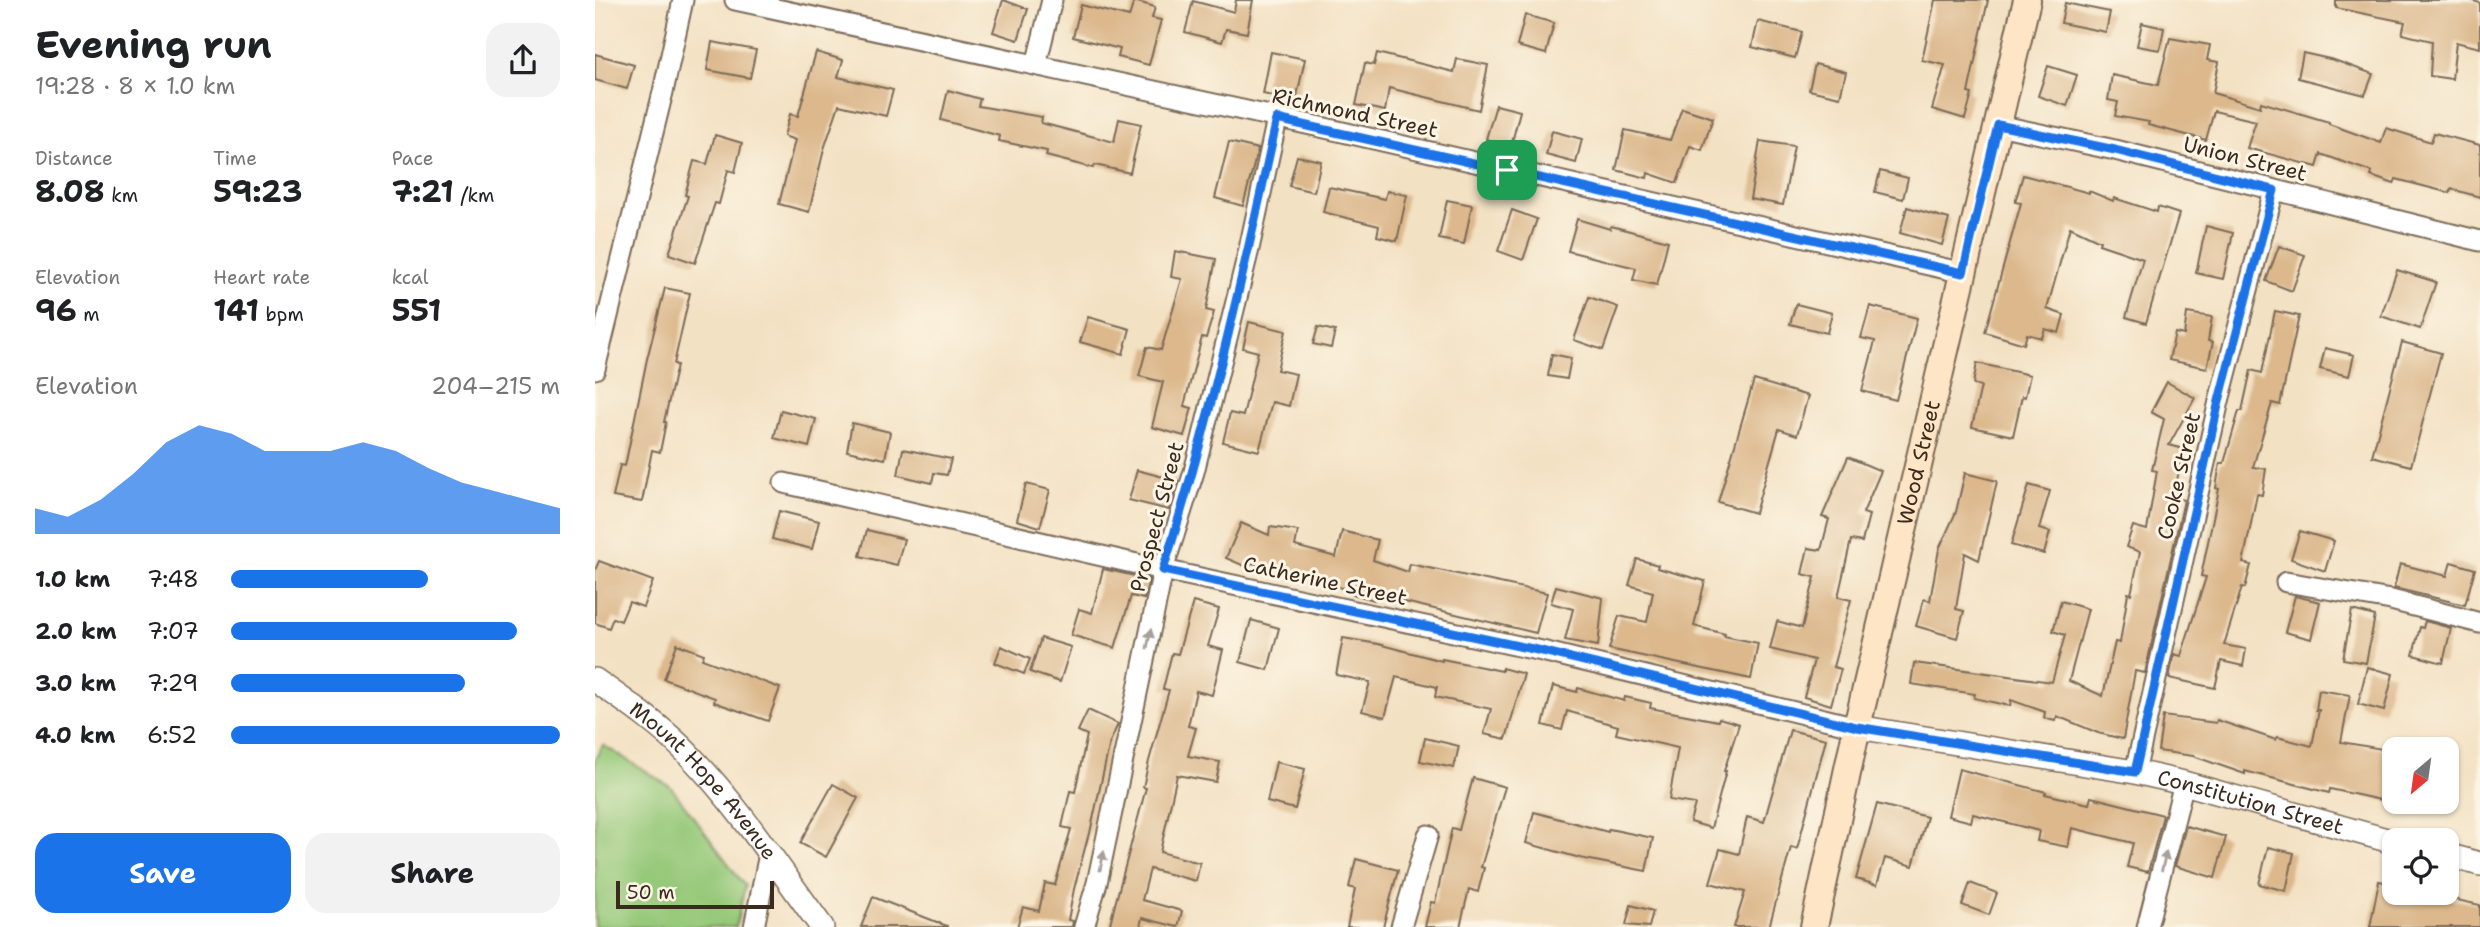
<!DOCTYPE html>
<meta charset="utf-8">
<style>
body{margin:0;font-family:"Shantell Sans",sans-serif;background:#f2f2f2;color:#202124;height:100vh;display:flex;flex-direction:column;font-size:26px;white-space:nowrap}
*{box-sizing:border-box;margin:0}
p{font-size:23px;color:#757577}
.icon{flex:none;width:38px;height:38px;fill:none;stroke:currentColor;stroke-width:2;stroke-linecap:round;stroke-linejoin:round}
.map{position:relative;flex:1;overflow:hidden}
.sheet{display:flex;flex-direction:column;background:#fff;width:595px}
.sheet>*{flex:none}
.needle{width:46px;rotate:209deg}
.fabs{position:absolute;left:1787px;top:737px;display:grid;gap:14px}
.fabs a{display:grid;place-items:center;width:77px;height:77px;border-radius:14px;background:#fff;box-shadow:0 2px 5px #0004;font-size:35px}
.scale{position:absolute;left:21px;bottom:18px;width:158px;box-sizing:border-box;padding-left:7px;border:4px solid #3b2a1e;border-top:0;font-size:19px;line-height:24px;white-space:nowrap;color:#3b2a1e;-webkit-text-stroke:5px #fcf5e5;paint-order:stroke}
.pin{position:absolute;display:grid;place-items:center;width:60px;height:60px;color:#fff;margin:-30px;border-radius:14px;box-shadow:0 4px 10px #0006}
.round{display:grid;place-items:center;flex:none;width:74px;height:74px;border-radius:21px;background:#f2f2f2}
.headline{display:flex;align-items:center;justify-content:space-between;height:119px;padding:0 35px}
h1{font-size:38px;font-weight:700;line-height:52px}
.stats{display:grid;grid-template-columns:repeat(3,1fr);gap:10px;height:119px;padding:7px 35px}
.stats div{display:grid;align-content:center}
.stats b{font-size:30px;font-weight:700}
.stats small{font-size:19px;font-weight:400}
.stats p{font-size:19px}
.chart{height:196px;padding:14px 35px}
.chart p{display:flex;justify-content:space-between}
.chart svg{width:100%;height:126px;margin-top:7px;fill:#1a73e8;opacity:.7}
.cta{display:flex;gap:14px;margin-top:auto;padding:14px 35px}
.cta a{flex:1;height:80px;border-radius:21px;background:#1a73e8;color:#fff;font-size:28px;font-weight:700;line-height:80px;text-align:center}
.cta a+a{background:#f2f2f2;color:#202124}
ul{padding:0 35px;list-style:none;font-size:23px}
li{display:grid;grid-template-columns:112px 84px 1fr;align-items:center;height:52px}
li i{height:18px;border-radius:9px;background:#1a73e8}
main{display:flex;flex:1;min-height:0}
.map>svg:first-child{display:block}
.green{fill:#97c97a;stroke:#697a4c;stroke-width:2}
.building{fill:#dcb88c}
.lines{fill:none;stroke-linecap:round;stroke-linejoin:round}
.minor-casing{stroke:#7b6a58;stroke-width:23}
.tertiary-casing{stroke:#7b6a58;stroke-width:26}
.secondary-casing{stroke:#7b6a58;stroke-width:30}
.minor{stroke:#fff;stroke-width:19}
.tertiary{stroke:#fff;stroke-width:23}
.secondary{stroke:#fee5c5;stroke-width:26}
.oneway{fill:#a79f9a}
.route-casing{stroke:#fff;stroke-width:14}
.route{stroke:#1a73e8;stroke-width:9}
.labels{text-anchor:middle;stroke-width:6;stroke-linejoin:round;paint-order:stroke}
.street-label{font-size:21px;fill:#3b2a1e;stroke:#fcf5e5}
</style>
<main>
<section class="sheet">
<div class="headline"><div><h1>Evening run</h1><p>19:28 · 8 × 1.0 km</p></div><a class="round"><svg class="icon" aria-label="share" viewBox="0 0 24 24"><path d="M12 15V3M7 8l5-5 5 5M5 13v7h14v-7"/></svg></a></div>
<div class="stats">
<div><p>Distance</p><b>8.08<small> km</small></b></div>
<div><p>Time</p><b>59:23</b></div>
<div><p>Pace</p><b>7:21<small> /km</small></b></div>
</div>
<div class="stats">
<div><p>Elevation</p><b>96<small> m</small></b></div>
<div><p>Heart rate</p><b>141<small> bpm</small></b></div>
<div><p>kcal</p><b>551</b></div>
</div>
<div class="chart"><p><span>Elevation</span>204–215 m</p>
<svg viewBox="0 0 160 44" preserveAspectRatio="none"><path d="M0 44V35L10 38L20 32L30 23L40 12L50 6L60 9L70 15L80 15L90 15L100 12L110 15L120 21L130 26L140 29L150 32L160 35V44z"/></svg>
</div>
<ul>
<li><b>1.0 km</b>7:48<i style="width:60%"></i></li>
<li><b>2.0 km</b>7:07<i style="width:87%"></i></li>
<li><b>3.0 km</b>7:29<i style="width:71%"></i></li>
<li><b>4.0 km</b>6:52<i style="width:100%"></i></li>
</ul>
<div class="cta"><a>Save</a><a>Share</a></div>
</section>
<div class="map">
<svg width="1885" height="927" viewBox="0 0 1885 927">
<rect width="100%" height="100%" fill="#fcf5e5"/>
<filter id="ink" filterUnits="userSpaceOnUse"><feTurbulence type="fractalNoise" baseFrequency=".0143" numOctaves="2"/><feDisplacementMap in="SourceGraphic" scale="14" xChannelSelector="R" yChannelSelector="G"/><feConvolveMatrix kernelMatrix="1 2 1 2 8 2 1 2 1" color-interpolation-filters="sRGB"/></filter>
<filter id="wash" filterUnits="userSpaceOnUse"><feTurbulence type="fractalNoise" baseFrequency=".00686" numOctaves="4" result="noise"/><feDisplacementMap in="SourceGraphic" scale="28" xChannelSelector="R" yChannelSelector="G"/><feGaussianBlur stdDeviation="1.57" result="paint"/><feColorMatrix in="noise" values="0 0 0 0 0 0 0 0 0 0 0 0 0 0 0 0 0 1.4 0 .05"/><feComposite in="paint" operator="in"/></filter>
<g filter="url(#wash)">
<rect width="100%" height="100%" fill="#f3e1c3"/>
<path class="green" d="M8 745 76 787 150 886 141 927H0V759Z"/>
<g id="blocks">
<g class="building">
<path d="M408 0 433 9 423 40 398 32Z"/>
<path d="M641 0H658L652 33 631 29 627 42 590 32 598 1 639 12Z"/>
<path d="M1340 0H1393L1373 93 1377 94 1370 119 1337 109 1350 65 1327 60Z"/>
<path d="M1741 0H1876L1885 3V48L1861 42 1857 79 1835 76 1837 41 1807 34 1810 22 1741 8Z"/>
<path d="M539 1 560 7 557 18 566 20 554 65 523 57 525 49 478 37 486 5 534 17Z"/>
<path d="M1470 3 1515 12 1511 32 1466 23Z"/>
<path d="M930 15 959 23 951 54 922 46Z"/>
<path d="M1163 21 1207 32 1200 58 1157 47Z"/>
<path d="M1547 23 1569 28 1565 50 1542 46Z"/>
<path d="M1575 38 1615 45 1612 60 1624 62 1618 93 1665 107 1666 102 1734 122V124L1786 143 1791 128 1836 142 1839 133 1885 145V197L1856 189 1855 193 1801 179 1799 184 1776 176 1777 172 1726 154 1722 167 1652 148 1661 121 1619 111 1611 140 1553 125 1554 122 1520 116 1523 102 1513 100 1517 75 1563 85Z"/>
<path d="M117 42 161 50 155 78 112 70Z"/>
<path d="M221 52 248 60 243 77 298 90 291 116 244 105 229 149 214 212 184 204 200 140 189 136 195 114 203 116Z"/>
<path d="M676 52 710 59 701 101 668 94Z"/>
<path d="M782 53 859 72 862 59 893 65 884 110 794 88 790 111 761 105 770 63 779 65Z"/>
<path d="M1708 53 1739 60 1778 74 1770 95 1703 78Z"/>
<path d="M0 54 39 65 32 89 0 80Z"/>
<path d="M1220 64 1251 72 1245 97 1214 90Z"/>
<path d="M1453 66 1482 75 1472 106 1443 96Z"/>
<path d="M353 90 385 99 383 106 447 117 446 123 519 142 524 119 546 124 535 173 500 165 498 168 451 156 452 151 404 141 405 136 346 120Z"/>
<path d="M901 105 925 111 916 146 891 139Z"/>
<path d="M1087 108 1118 118 1107 150 1095 146 1082 183 1053 173 1052 178 1021 170 1030 130 1075 140Z"/>
<path d="M957 131 987 139 981 163 951 155Z"/>
<path d="M120 135 147 143 140 172 133 170 124 204 120 203 100 263 74 254 93 196 90 195 99 161 112 164Z"/>
<path d="M1165 141 1199 146 1188 205 1155 199Z"/>
<path d="M634 142 663 149 648 206 620 198Z"/>
<path d="M702 156 726 161 719 192 694 186Z"/>
<path d="M1285 171 1313 178 1308 199 1280 192Z"/>
<path d="M1428 175 1494 193V191L1518 201 1519 198 1562 212 1563 207 1584 214 1551 323 1531 317 1548 259 1504 244 1505 241 1475 227 1452 309 1469 315 1464 333 1450 329 1447 338 1432 334 1429 344 1390 332 1426 203 1420 202Z"/>
<path d="M734 187 790 199 792 191 812 195 802 241 782 236 784 226 728 212Z"/>
<path d="M852 200 877 205 869 244 844 239Z"/>
<path d="M1312 207 1354 219 1347 245 1305 233Z"/>
<path d="M917 210 942 219 928 260 903 251Z"/>
<path d="M982 219 1015 229 1016 226 1073 241 1062 285 1038 280 1041 268 973 251Z"/>
<path d="M1611 226 1638 233 1628 279 1601 273Z"/>
<path d="M1684 246 1710 255 1697 291 1671 281Z"/>
<path d="M580 251 621 259 611 310 619 312 611 338 607 337 589 406 597 408 589 436 557 427 568 382 544 376 552 347 566 350 587 279 576 277Z"/>
<path d="M1802 270 1841 282 1825 329 1786 316Z"/>
<path d="M70 288 95 293 79 364 82 365 69 422H71L65 452 57 450 47 502 18 497 25 465 30 466 52 359Z"/>
<path d="M994 297 1023 307 1008 350 979 340Z"/>
<path d="M1201 304 1237 313 1232 333 1195 324Z"/>
<path d="M1275 306 1322 318 1301 400 1267 391 1280 341 1266 338Z"/>
<path d="M1680 311 1704 316 1685 405 1677 403 1658 467 1671 469 1667 495 1662 494 1648 563 1656 565 1650 588 1647 587 1629 645 1651 649 1648 666 1626 661 1620 688 1574 678 1579 654 1586 656 1611 577 1606 576 1624 489 1621 488 1625 463H1629L1644 411H1647L1656 370 1667 373Z"/>
<path d="M1592 313 1617 317 1613 341 1618 342 1612 368 1574 360 1580 333 1589 335Z"/>
<path d="M493 317 535 329 528 354 485 342Z"/>
<path d="M654 322 691 331 682 370 701 374 694 406 677 402 664 451 628 442 635 413 648 416 663 352 648 348Z"/>
<path d="M723 327 740 331 736 348 718 344Z"/>
<path d="M1807 342 1846 353 1816 466 1777 456Z"/>
<path d="M1730 348 1759 355 1754 376 1725 369Z"/>
<path d="M957 354 976 358 972 379 953 376Z"/>
<path d="M1382 363 1435 375 1430 397 1427 396 1418 436 1377 427 1386 386 1378 384Z"/>
<path d="M1159 380 1213 396 1202 435 1184 429 1160 513 1123 502Z"/>
<path d="M1572 382 1600 398 1574 445 1589 449 1578 498 1589 500 1550 673 1540 671 1528 739 1503 733 1462 716 1460 721 1449 718 1450 712 1416 700 1415 706 1379 698 1380 694 1316 684 1319 663 1457 682 1470 635 1458 631 1466 601 1493 609 1474 681 1508 696 1520 642 1525 643 1533 593 1536 594 1545 552 1531 547 1538 526 1552 530 1562 471 1557 470 1569 419 1556 412Z"/>
<path d="M186 410 221 419 214 447 179 438Z"/>
<path d="M257 423 295 432 290 459 252 451Z"/>
<path d="M308 449 356 459 352 475 339 473 337 483 303 475Z"/>
<path d="M1253 457 1286 471 1268 513 1274 515 1267 542 1256 540 1243 597 1256 600 1238 667 1246 669 1236 705 1209 697 1219 660 1175 649 1182 621 1207 628 1220 577 1207 574 1213 548 1226 550 1234 519 1227 517Z"/>
<path d="M542 470 583 481 574 510 534 500Z"/>
<path d="M1370 473 1402 481 1384 560 1370 553 1361 609 1369 611 1362 638 1321 626 1329 599 1335 601 1344 549 1361 512Z"/>
<path d="M431 484 455 490 445 527 422 520Z"/>
<path d="M1434 485 1455 491 1444 529 1455 532 1449 554 1416 545Z"/>
<path d="M184 511 224 521 217 549 177 539Z"/>
<path d="M646 523 674 535 675 527 703 531 700 546 741 557 747 531 783 540 778 560 813 572 815 564 952 593 941 633 780 595 779 600 754 593 755 590 711 579 713 572 656 563 654 568 631 558Z"/>
<path d="M272 530 309 539 302 565 265 556Z"/>
<path d="M1705 531 1739 541 1730 571 1696 559Z"/>
<path d="M1042 559 1063 565 1062 568 1110 581 1099 626 1130 634 1129 636 1163 643 1156 679 1014 649 1024 616 1052 622 1058 592 1034 585Z"/>
<path d="M4 561 58 581 48 607 34 602 26 621 18 618 14 628 0 623V570Z"/>
<path d="M1856 562 1880 569 1870 605 1799 588 1805 564 1852 576Z"/>
<path d="M508 569 554 579 549 599 536 596 520 648 476 635 484 609 497 613Z"/>
<path d="M961 586 1008 598 1003 646 970 640 978 609 956 603Z"/>
<path d="M1700 596 1725 602 1716 639 1690 632Z"/>
<path d="M598 602 624 609 613 646 628 650 617 695 601 691 593 726 601 728 593 756 625 762 621 782 582 775 565 852 605 863 601 881 555 869 547 900 587 911 583 927 547 918 545 927H514L551 788 548 787 554 761 574 690 568 689 577 653 583 654Z"/>
<path d="M1757 610 1780 616 1771 663 1748 659Z"/>
<path d="M656 620 684 628 673 670 645 662Z"/>
<path d="M1830 621 1856 628 1848 663 1818 655 1825 627 1828 628Z"/>
<path d="M446 638 476 647 465 682 435 672Z"/>
<path d="M748 638 783 644 847 661V659L907 671V668L929 674 911 739 889 734 896 709 840 697 842 687 801 677 790 717 767 711 775 682 741 675Z"/>
<path d="M82 644 109 654 107 659 185 688 173 721 119 702 120 698 69 679Z"/>
<path d="M406 646 435 659 429 674 400 663Z"/>
<path d="M1772 667 1798 674 1789 711 1763 704Z"/>
<path d="M958 686 982 692 983 688 1029 701 1030 697 1056 703 1055 708 1123 721 1124 718 1144 724 1129 771H1131L1116 828 1095 822 1100 804 1074 800 1083 748 1021 734 1023 726 972 711 967 730 948 725Z"/>
<path d="M1724 690 1755 695 1746 742 1799 751V803L1735 789 1734 793 1650 771V774L1598 756 1563 751 1568 716 1621 723 1622 720 1681 740 1682 737 1717 746 1724 710H1721Z"/>
<path d="M493 710 523 724 515 742 495 833H494L479 889 473 920 478 921 477 927H422L428 907 444 911 450 883 460 885 476 829 467 827 475 791 480 792 492 735 483 731Z"/>
<path d="M1195 730 1231 739 1202 849 1196 847 1174 927H1139L1150 892 1115 883 1125 849 1144 854 1152 817 1169 822Z"/>
<path d="M830 738 864 746 859 768 825 761Z"/>
<path d="M681 762 710 769 700 809 672 802Z"/>
<path d="M1364 769 1451 792 1450 794 1494 804 1496 797 1568 815 1553 872 1532 867 1538 843 1477 828 1473 847 1442 841 1444 831 1378 814 1376 822 1353 816Z"/>
<path d="M878 778 910 787 886 867 889 868 883 892 874 889 865 927H830L836 902 840 903 857 828 864 830Z"/>
<path d="M238 784 263 798 231 857 205 843Z"/>
<path d="M1282 804 1332 817 1318 866 1290 858 1282 885 1261 879Z"/>
<path d="M939 812 1013 832 1014 829 1058 838 1051 871 985 858 931 843Z"/>
<path d="M1591 826 1631 837 1620 878 1580 866Z"/>
<path d="M1673 847 1699 853 1691 891 1664 884Z"/>
<path d="M761 859 803 870 788 927H752L760 889 754 887Z"/>
<path d="M1784 881 1799 884V892H1825L1885 905V927H1775Z"/>
<path d="M1375 883 1402 893 1394 915 1367 905Z"/>
<path d="M278 897 352 926V927H266Z"/>
<path d="M1036 905 1058 911 1054 927 1031 925Z"/>
</g>
</g>
</g>
<g filter="url(#ink)">
<use href="#blocks" fill-opacity="0" stroke="#7b6a58" stroke-width="2"/>
<g class="lines">
<defs>
<g id="minor">
<path d="M140 0 730 128 1369 273"/>
<path d="M441 65 457 0"/>
<path d="M1403 125 1520 150 1885 241"/>
<path d="M0 369 68 92 88 0"/>
<path d="M189 483 568 570 947 651 1262 727"/>
<path d="M1691 582 1796 600 1885 623"/>
<path d="M1540 772 1624 401 1679 190"/>
<path d="M159 927 174 854"/>
<path d="M489 927 502 883 568 570 599 472 654 249 682 119"/>
<path d="M806 927 833 835"/>
<path d="M1552 927 1589 783"/>
</g>
<g id="tertiary">
<path id="s1" d="M0 680C33 703 69 728 96 757 145 808 185 870 227 927"/>
<path id="s2" d="M1262 727 1540 772 1589 783 1799 842"/>
<path d="M1852 855 1885 864"/>
</g>
<g id="secondary">
<path id="s3" d="M1219 927 1262 727 1432 0"/>
</g>
</defs>
<use href="#minor" class="minor-casing"/>
<use href="#tertiary" class="tertiary-casing"/>
<use href="#secondary" class="secondary-casing"/>
<use href="#minor" class="minor"/>
<use href="#tertiary" class="tertiary"/>
<use href="#secondary" class="secondary"/>
</g>
<defs><path id="oneway-solid" d="M-6-.8H1V-3.2L6.5 0L1 3.2V.8H-6Z" transform="scale(1.75)"/></defs>
<g class="oneway">
<use href="#oneway-solid" transform="translate(554 639) rotate(-78)"/>
<use href="#oneway-solid" transform="translate(507 861) rotate(-78)"/>
<use href="#oneway-solid" transform="translate(1569 861) rotate(-76)"/>
</g>
</g>
<g class="lines" filter="url(#ink)">
<defs>
<path id="route" d="M682 119 1368 273 1403 125 1520 150 1679 190 1624 401 1540 772 1262 727 947 651 568 570C615 422 649 271 682 119Z"/>
</defs>
<use href="#route" class="route-casing"/>
<use href="#route" class="route"/>
</g>
<g class="labels">
<g class="street-label">
<text transform="translate(760 113) rotate(12)" y="7">Richmond Street</text>
<text transform="translate(1650 159) rotate(14)" y="7">Union Street</text>
<text dy="7" stroke="none"><textPath href="#s3" startOffset="476">Wood Street</textPath></text>
<text transform="translate(1584 476) rotate(-77)" y="7">Cooke Street</text>
<text transform="translate(562 517) rotate(-75)" y="7">Prospect Street</text>
<text transform="translate(730 581) rotate(12)" y="7">Catherine Street</text>
<text dy="7" stroke="none"><textPath href="#s1" startOffset="149">Mount Hope Avenue</textPath></text>
<text dy="7" stroke="none"><textPath href="#s2" startOffset="401">Constitution Street</textPath></text>
</g>
</g>
</svg>
<div class="fabs">
<a><svg class="needle" viewBox="-14 -14 28 28"><path d="M0-13l5 13h-10z" fill="#e53935"/><path d="M0 13l5-13h-10z" fill="#757577"/></svg></a>
<a><svg class="icon" aria-label="locate" viewBox="0 0 24 24"><circle cx="12" cy="12" r="6"/><path d="M12 2v4M12 18v4M2 12h4M18 12h4"/></svg></a>
</div>
<div class="scale">50 m</div>
<div class="pin" style="left:912px;top:170px;background:#1e9e55"><svg class="icon" aria-label="arrive" viewBox="0 0 24 24"><path d="M6 21V4h12l-3 4 3 4H6"/></svg></div>
</div>
</main>
